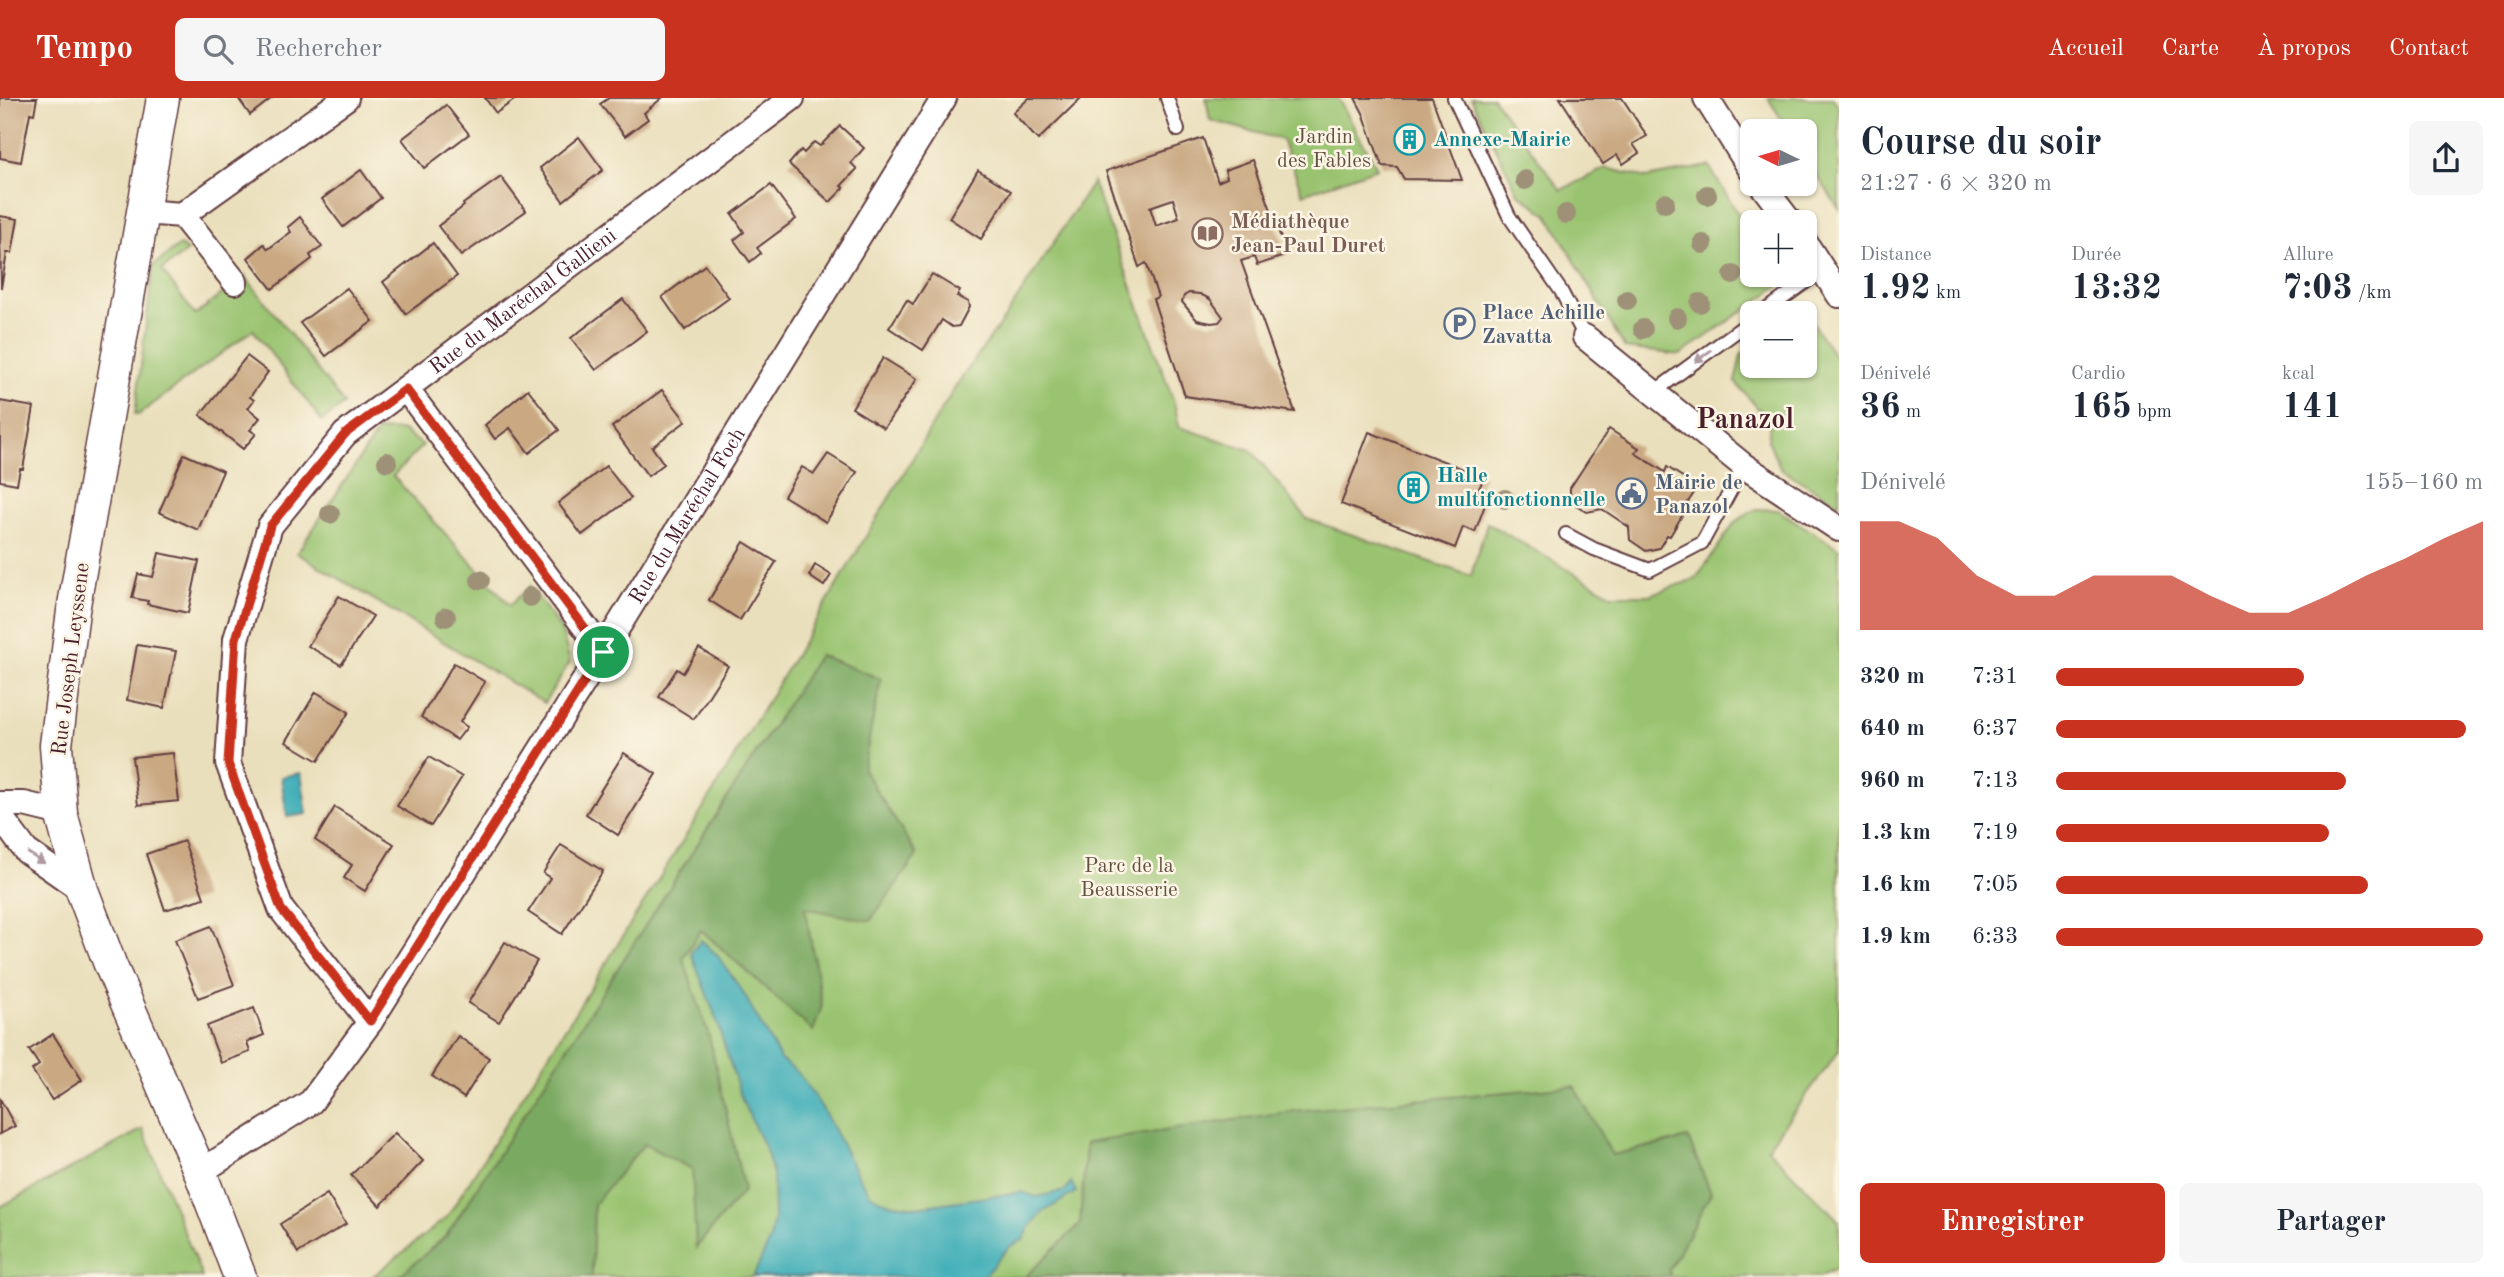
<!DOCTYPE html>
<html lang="fr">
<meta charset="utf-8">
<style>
body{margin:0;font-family:"Old Standard TT",serif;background:#f6f6f7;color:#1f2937;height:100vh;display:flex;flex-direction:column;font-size:26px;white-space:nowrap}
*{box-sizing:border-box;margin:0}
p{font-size:23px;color:#747a83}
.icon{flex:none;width:38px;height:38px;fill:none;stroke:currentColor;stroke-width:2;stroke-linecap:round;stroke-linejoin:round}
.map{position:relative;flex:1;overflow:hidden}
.sheet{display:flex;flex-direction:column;background:#fff;width:665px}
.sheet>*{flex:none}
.needle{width:46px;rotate:275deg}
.buttons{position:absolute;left:1740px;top:21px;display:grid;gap:14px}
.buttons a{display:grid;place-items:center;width:77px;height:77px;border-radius:10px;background:#fff;box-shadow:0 2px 5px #0004;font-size:35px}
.pin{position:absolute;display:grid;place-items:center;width:60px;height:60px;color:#fff;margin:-30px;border:4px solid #fff;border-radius:50%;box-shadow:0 2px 7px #0007}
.round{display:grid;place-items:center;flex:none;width:74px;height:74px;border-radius:10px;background:#f6f6f7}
.headline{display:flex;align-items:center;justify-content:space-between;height:119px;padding:0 21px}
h1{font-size:38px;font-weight:700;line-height:52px}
.metrics{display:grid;grid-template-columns:repeat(3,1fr);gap:10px;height:119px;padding:7px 21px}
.metrics div{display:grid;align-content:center}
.metrics b{font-size:35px;font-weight:700}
.metrics small{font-size:19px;font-weight:400}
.metrics p{font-size:19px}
.chart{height:196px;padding:14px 21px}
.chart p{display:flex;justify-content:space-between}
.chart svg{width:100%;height:126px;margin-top:7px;fill:#c8321e;opacity:.7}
.cta{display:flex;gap:14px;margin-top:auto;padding:14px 21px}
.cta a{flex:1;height:80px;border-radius:10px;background:#c8321e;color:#fff;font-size:28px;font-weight:700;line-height:80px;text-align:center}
.cta a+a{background:#f6f6f7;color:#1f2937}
ul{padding:0 21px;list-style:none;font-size:23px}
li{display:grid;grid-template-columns:112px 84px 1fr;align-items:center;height:52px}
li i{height:18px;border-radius:9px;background:#c8321e}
header{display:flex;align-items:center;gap:42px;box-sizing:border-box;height:98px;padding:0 35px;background:#c8321e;color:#fff}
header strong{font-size:33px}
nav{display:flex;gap:38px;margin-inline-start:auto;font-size:24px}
.search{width:490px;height:63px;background:#f6f6f7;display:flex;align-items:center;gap:18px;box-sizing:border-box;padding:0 24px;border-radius:10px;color:#747a83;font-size:26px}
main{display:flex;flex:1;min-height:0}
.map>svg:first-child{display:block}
.green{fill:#99c370;stroke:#72714e;stroke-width:2}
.forest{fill:#7aa962;stroke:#626446;stroke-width:2}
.water{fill:#3dadb7;stroke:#446671;stroke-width:2}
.building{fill:#c9a882;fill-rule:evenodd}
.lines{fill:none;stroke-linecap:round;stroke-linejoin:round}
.service-casing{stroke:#623c41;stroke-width:16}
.minor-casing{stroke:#623c41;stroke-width:28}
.tertiary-casing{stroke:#623c41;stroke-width:35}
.service{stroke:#fff;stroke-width:12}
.minor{stroke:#fff;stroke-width:24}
.tertiary{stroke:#fff;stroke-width:32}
.tree{fill:#9f9078}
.oneway{fill:#ae9aa0}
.route-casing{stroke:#fff;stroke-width:14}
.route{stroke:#c8321e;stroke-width:9}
.labels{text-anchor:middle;stroke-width:5;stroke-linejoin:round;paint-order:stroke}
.park-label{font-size:21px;fill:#625040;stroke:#fcf5e5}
.culture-label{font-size:21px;font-weight:bold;fill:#0d838f;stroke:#fcf5e5;text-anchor:start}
.education-label{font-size:21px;font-weight:bold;fill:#785e54;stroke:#fcf5e5;text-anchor:start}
.street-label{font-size:21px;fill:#4a1f2b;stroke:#fcf5e5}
.service-label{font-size:21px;font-weight:bold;fill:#4e5e75;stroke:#fcf5e5;text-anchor:start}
.district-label{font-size:28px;font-weight:bold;fill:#4a1f2b;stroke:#fcf5e5}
</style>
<header>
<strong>Tempo</strong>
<div class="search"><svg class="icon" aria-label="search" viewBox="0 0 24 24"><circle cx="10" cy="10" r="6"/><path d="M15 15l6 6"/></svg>Rechercher</div>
<nav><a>Accueil</a><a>Carte</a><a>À propos</a><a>Contact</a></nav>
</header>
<main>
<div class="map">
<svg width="1839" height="1179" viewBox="0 0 1839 1179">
<rect width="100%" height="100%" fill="#fcf5e5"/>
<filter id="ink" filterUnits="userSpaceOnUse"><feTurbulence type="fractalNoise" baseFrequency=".0143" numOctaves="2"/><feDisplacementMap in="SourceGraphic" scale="14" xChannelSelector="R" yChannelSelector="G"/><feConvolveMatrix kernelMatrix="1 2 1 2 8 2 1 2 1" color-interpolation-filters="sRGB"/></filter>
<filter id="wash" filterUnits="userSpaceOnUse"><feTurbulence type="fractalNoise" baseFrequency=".00686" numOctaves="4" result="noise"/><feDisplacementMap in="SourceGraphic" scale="28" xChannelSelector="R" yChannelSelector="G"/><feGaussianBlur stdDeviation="1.57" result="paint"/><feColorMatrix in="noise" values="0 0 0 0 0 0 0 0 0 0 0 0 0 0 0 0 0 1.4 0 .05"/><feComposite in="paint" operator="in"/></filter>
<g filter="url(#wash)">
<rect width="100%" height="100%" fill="#eadfbc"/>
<g class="green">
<path d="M1206 0H1338L1377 70 1303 96 1282 42 1210 22Z"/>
<path d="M1471 0H1493L1561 92 1606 70 1647 80 1709 68 1752 139V177H1774L1780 187 1680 257 1625 250 1548 117 1518 95Z"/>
<path d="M1768 0H1833L1839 9V111L1804 57V33H1789Z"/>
<path d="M1093 84 1174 304 1179 329 1251 352 1307 421 1471 478 1487 425 1612 497H1649L1696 481 1735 424 1756 411 1778 412 1839 451V953L1767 1050 1839 1123V1169L1820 1179H372L447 1119 717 688 954 291 1006 218Z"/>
<path d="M180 147 187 153 162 172 195 217 245 178 344 306 322 323 253 232 138 317H135L153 168Z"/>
<path d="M1804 212 1839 265V406L1781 371 1768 343 1770 324 1735 284 1741 257 1752 249V268H1804V215H1800Z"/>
<path d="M401 332 423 347 393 378 510 507 530 488 562 533 570 564 544 605 297 455 378 333Z"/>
<path d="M143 1031 202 1179H0V1109Z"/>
</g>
<g class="forest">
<path d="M819 557 881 581 863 671 917 757 870 823 805 810 822 908 813 933 701 832 683 860 709 938 744 1092 696 1150 692 1071 644 1046 594 1106 592 1179H398L446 1138Z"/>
<path d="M1574 988 1612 1057 1688 1040 1711 1095 1669 1172 1670 1179H1025L1080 1126 1086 1045 1293 1013Z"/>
</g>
<g class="water">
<path d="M301 675 307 716 287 719 281 679Z"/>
<path d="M701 842 717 857 742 893 781 962 797 974 821 1008 860 1081 871 1097 888 1105 917 1109 1022 1094 1036 1099 1065 1093 1071 1084 1076 1094 1042 1115 1030 1129 1023 1142 1009 1149 983 1179H753L770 1142 774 1121 773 1076 767 1055 742 1002 714 915 691 855Z"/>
</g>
<g id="blocks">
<g class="building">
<path d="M0 0H37L34 16 30 15 21 64 0 60Z"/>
<path d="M238 0H272L250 17Z"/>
<path d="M485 0H517L496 15Z"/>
<path d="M609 0H662L644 15 648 21 625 38 600 6Z"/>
<path d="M1029 0H1081L1038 42 1013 15Z"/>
<path d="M1355 0H1432L1462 82 1404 81 1397 69 1382 68 1363 15Z"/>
<path d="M1560 0H1622L1647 38 1633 46 1639 55 1623 66 1617 57 1603 66Z"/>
<path d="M446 7 469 36 424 70 402 41Z"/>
<path d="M840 28 864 50 851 65 857 71 841 88 844 90 830 104 789 66 801 52 804 55 814 44 820 48Z"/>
<path d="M579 39 603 72 563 103 540 70Z"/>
<path d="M1203 40 1218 84 1227 80 1225 72 1253 62 1287 157 1257 167 1254 159 1241 163 1295 314 1185 298 1153 201 1158 199 1146 165 1139 169 1106 73ZM1173 101 1179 120 1156 128 1150 109ZM1189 195 1200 196 1210 201 1223 219 1219 224 1211 225 1197 222 1182 204 1184 198Z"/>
<path d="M361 72 381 100 343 129 322 101Z"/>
<path d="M978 72 1011 93 981 141 949 120Z"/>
<path d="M501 79 526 113 461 158 438 128 464 108 463 106Z"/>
<path d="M771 87 796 121 757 150 761 155 750 164 734 142 744 134 732 116Z"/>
<path d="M0 118 18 121 12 155H7L1 190Z"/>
<path d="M300 119 322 149 310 157 312 161 272 191 248 160 264 146 268 151 291 134 288 129Z"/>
<path d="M433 145 457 178 406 216 383 184Z"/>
<path d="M705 167 729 200 685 232 662 199Z"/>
<path d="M932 176 960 193 957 198 968 204 969 209 959 228 952 229 942 222 923 252 889 230 907 202 913 206Z"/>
<path d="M347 190 373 223 326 258 300 225Z"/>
<path d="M623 201 647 233 596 272 571 240Z"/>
<path d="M247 258 268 274 250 299 254 302 248 310 260 320 250 332 256 336 243 351 200 317Z"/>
<path d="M883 260 917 281 884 330 852 310Z"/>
<path d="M528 291 559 332 529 355 510 330 495 341 485 327Z"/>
<path d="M662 292 686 323 652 349 664 366 648 378 612 329Z"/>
<path d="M0 303 34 309 23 371H20L17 386 0 383Z"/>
<path d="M1609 331 1639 350 1635 355 1665 374 1667 369 1698 389 1684 410 1686 411 1670 438 1667 437 1659 450 1646 453 1630 442 1629 429 1602 411 1587 414 1570 403V390Z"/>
<path d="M1369 334 1484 379 1475 400 1486 404 1475 434 1463 429 1455 450 1341 406Z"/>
<path d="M184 356 223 373 198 432 159 414Z"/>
<path d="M828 356 857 374 826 424 784 398 802 369 814 376Z"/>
<path d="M606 368 631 400 582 437 558 405Z"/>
<path d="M744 444 776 464 740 522 709 502Z"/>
<path d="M159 455 199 463 188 515 147 506 148 503 132 500 138 476 153 479Z"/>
<path d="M815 467 831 477 824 488 809 478Z"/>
<path d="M339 498 373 518 341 567 308 548Z"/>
<path d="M137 547 176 553 164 610 127 602Z"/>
<path d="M699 550 728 568 694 621 659 599 677 571 683 575Z"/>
<path d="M454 565 485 584 460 624 467 629 457 642 421 619Z"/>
<path d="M316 594 349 614 318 663 286 644Z"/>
<path d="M173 655 179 703 138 707 132 659Z"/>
<path d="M624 655 656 676 618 737 586 716Z"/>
<path d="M429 659 462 679 431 728 397 708Z"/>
<path d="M335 709 394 746 365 793 344 780 352 767 315 742Z"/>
<path d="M184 743 204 800 165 812 146 756Z"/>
<path d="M561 747 603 773 562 836 528 814 550 780 543 775Z"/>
<path d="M211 828 234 887 198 900 175 842Z"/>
<path d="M505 844 537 863 499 924 468 905Z"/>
<path d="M254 910 264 937 247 944 250 954 221 965 207 928Z"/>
<path d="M53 936 82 982 52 1002 32 972 39 967 29 952Z"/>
<path d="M458 938 489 960 464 1000 432 978Z"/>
<path d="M0 1001 15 1028 0 1036Z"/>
<path d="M395 1035 423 1063 380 1108 351 1077Z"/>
<path d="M327 1096 346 1126 298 1155 280 1126Z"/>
</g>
</g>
</g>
<g filter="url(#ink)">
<use href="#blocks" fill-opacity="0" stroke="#623c41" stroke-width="2"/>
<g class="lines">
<defs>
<g id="service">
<path d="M1167 0 1178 32"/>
<path d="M1454 0 1509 118 1561 193 1585 239"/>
<path d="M1762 215 1823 172"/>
<path d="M1654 294 1752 222"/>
<path d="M1566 436 1594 451 1650 472 1702 445 1744 368"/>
</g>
<g id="minor">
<path d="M1706 0 1752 73"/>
<path d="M1761 86 1790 124"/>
<path d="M143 114 182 117 235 184"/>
<path d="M182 117 346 0"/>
<path d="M1804 143 1839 197"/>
<path d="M1585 239 1744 368 1839 431"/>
<path d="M406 291 603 553"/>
<path d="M0 706H24L61 715"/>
<path d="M0 718 26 753 82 792"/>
<path id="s1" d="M370 924 281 811 228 665 236 541 270 428 345 336 792 0"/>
<path id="s2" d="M200 1074 311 1004 370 924 603 553 944 0"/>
</g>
<path id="tertiary" d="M163 0 73 513 56 647 61 715 82 792 110 866 200 1074 240 1179"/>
</defs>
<use href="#service" class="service-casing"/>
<use href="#minor" class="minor-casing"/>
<use href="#tertiary" class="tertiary-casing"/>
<use href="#service" class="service"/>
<use href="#minor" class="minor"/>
<use href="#tertiary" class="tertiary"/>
</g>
<g class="tree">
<circle cx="1525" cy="82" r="10"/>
<circle cx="1707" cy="97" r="10"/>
<circle cx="1665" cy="105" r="10"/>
<circle cx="1566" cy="116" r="10"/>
<circle cx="1703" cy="146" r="10"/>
<circle cx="1733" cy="177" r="10"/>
<circle cx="1627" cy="202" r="10"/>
<circle cx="1700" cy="205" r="10"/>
<circle cx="1677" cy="220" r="10"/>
<circle cx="1643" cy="231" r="10"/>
<circle cx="387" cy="364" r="10"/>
<circle cx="1505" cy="401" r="10"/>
<circle cx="330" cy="416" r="10"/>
<circle cx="480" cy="482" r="10"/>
<circle cx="530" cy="499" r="10"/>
<circle cx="446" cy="519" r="10"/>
</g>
<defs><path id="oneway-solid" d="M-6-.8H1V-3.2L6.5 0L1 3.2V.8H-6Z" transform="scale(1.75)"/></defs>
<g class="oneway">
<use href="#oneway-solid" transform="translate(1703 258) rotate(144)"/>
<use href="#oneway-solid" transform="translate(36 760) rotate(33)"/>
</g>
</g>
<g class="lines" filter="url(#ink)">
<defs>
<path id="route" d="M406 291 603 554 370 923 281 811 228 665 236 541 270 428 345 336Z"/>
</defs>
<use href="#route" class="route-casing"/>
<use href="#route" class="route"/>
</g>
<defs>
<symbol id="building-ring" viewBox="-11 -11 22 22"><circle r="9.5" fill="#fcf5e5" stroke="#0f9aa8" stroke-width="1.5"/><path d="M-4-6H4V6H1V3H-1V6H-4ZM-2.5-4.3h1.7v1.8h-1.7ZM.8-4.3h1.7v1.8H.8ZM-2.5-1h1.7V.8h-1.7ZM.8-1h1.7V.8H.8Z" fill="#0f9aa8"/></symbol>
<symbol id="library-ring" viewBox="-11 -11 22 22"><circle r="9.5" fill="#fcf5e5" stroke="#8d6e63" stroke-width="1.5"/><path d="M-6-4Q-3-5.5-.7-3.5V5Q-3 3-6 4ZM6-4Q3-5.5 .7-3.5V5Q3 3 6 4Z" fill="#8d6e63"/></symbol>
<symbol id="parking-ring" viewBox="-11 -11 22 22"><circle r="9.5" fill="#fcf5e5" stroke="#5c6f8a" stroke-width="1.5"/><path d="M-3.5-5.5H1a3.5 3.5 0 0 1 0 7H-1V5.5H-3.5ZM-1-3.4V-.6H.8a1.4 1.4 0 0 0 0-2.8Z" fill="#5c6f8a"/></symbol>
<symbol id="civic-ring" viewBox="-11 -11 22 22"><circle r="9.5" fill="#fcf5e5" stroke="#5c6f8a" stroke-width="1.5"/><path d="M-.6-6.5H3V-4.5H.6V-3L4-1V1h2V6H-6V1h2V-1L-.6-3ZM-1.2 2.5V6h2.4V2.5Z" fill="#5c6f8a"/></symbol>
</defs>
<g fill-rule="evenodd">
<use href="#building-ring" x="1392" y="24" width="35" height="35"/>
<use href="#library-ring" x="1190" y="118" width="35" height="35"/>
<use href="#parking-ring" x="1442" y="208" width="35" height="35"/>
<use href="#building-ring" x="1396" y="372" width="35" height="35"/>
<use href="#civic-ring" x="1614" y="378" width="35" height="35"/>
</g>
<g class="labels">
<g class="park-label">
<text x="1324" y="45">Jardin<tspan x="1324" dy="24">des Fables</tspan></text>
<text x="1129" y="774">Parc de la<tspan x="1129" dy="24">Beausserie</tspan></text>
</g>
<g class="culture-label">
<text x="1433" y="48">Annexe-Mairie</text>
<text x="1437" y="384">Halle<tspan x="1437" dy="24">multifonctionnelle</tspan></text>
</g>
<g class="education-label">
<text x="1231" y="130">Médiathèque<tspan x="1231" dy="24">Jean-Paul Duret</tspan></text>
</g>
<g class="street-label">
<text dy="7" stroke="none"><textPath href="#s1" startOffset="882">Rue du Maréchal Gallieni</textPath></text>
<text dy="7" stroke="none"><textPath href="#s2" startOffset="828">Rue du Maréchal Foch</textPath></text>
<text transform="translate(70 561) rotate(-83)" y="7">Rue Joseph Leyssene</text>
</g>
<g class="service-label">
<text x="1482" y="221">Place Achille<tspan x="1482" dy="24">Zavatta</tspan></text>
<text x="1655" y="391">Mairie de<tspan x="1655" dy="24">Panazol</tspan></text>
</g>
<g class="district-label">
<text x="1745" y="330">Panazol</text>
</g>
</g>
</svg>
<div class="buttons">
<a><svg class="needle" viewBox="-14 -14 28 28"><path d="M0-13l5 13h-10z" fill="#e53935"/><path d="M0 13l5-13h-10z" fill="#747a83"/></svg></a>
<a>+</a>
<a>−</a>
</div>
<div class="pin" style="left:603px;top:554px;background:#1e9e55"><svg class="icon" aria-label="arrive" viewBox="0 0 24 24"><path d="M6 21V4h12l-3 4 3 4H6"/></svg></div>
</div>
<section class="sheet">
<div class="headline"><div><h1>Course du soir</h1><p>21:27 · 6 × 320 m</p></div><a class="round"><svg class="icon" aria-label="share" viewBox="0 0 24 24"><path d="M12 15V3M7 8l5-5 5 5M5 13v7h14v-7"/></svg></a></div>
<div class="metrics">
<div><p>Distance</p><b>1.92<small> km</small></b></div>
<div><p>Durée</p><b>13:32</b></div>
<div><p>Allure</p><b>7:03<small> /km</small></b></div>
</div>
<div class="metrics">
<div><p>Dénivelé</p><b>36<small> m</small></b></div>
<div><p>Cardio</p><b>165<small> bpm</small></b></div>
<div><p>kcal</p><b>141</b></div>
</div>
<div class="chart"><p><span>Dénivelé</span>155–160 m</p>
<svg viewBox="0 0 160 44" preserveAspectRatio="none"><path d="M0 44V6L10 6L20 12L30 25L40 32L50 32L60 25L70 25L80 25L90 32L100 38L110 38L120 32L130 25L140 19L150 12L160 6V44z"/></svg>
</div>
<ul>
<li><b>320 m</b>7:31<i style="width:58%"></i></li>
<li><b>640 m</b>6:37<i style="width:96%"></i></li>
<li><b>960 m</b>7:13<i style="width:68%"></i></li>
<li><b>1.3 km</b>7:19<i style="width:64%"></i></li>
<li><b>1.6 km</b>7:05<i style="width:73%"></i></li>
<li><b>1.9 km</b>6:33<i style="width:100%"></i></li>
</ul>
<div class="cta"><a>Enregistrer</a><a>Partager</a></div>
</section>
</main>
